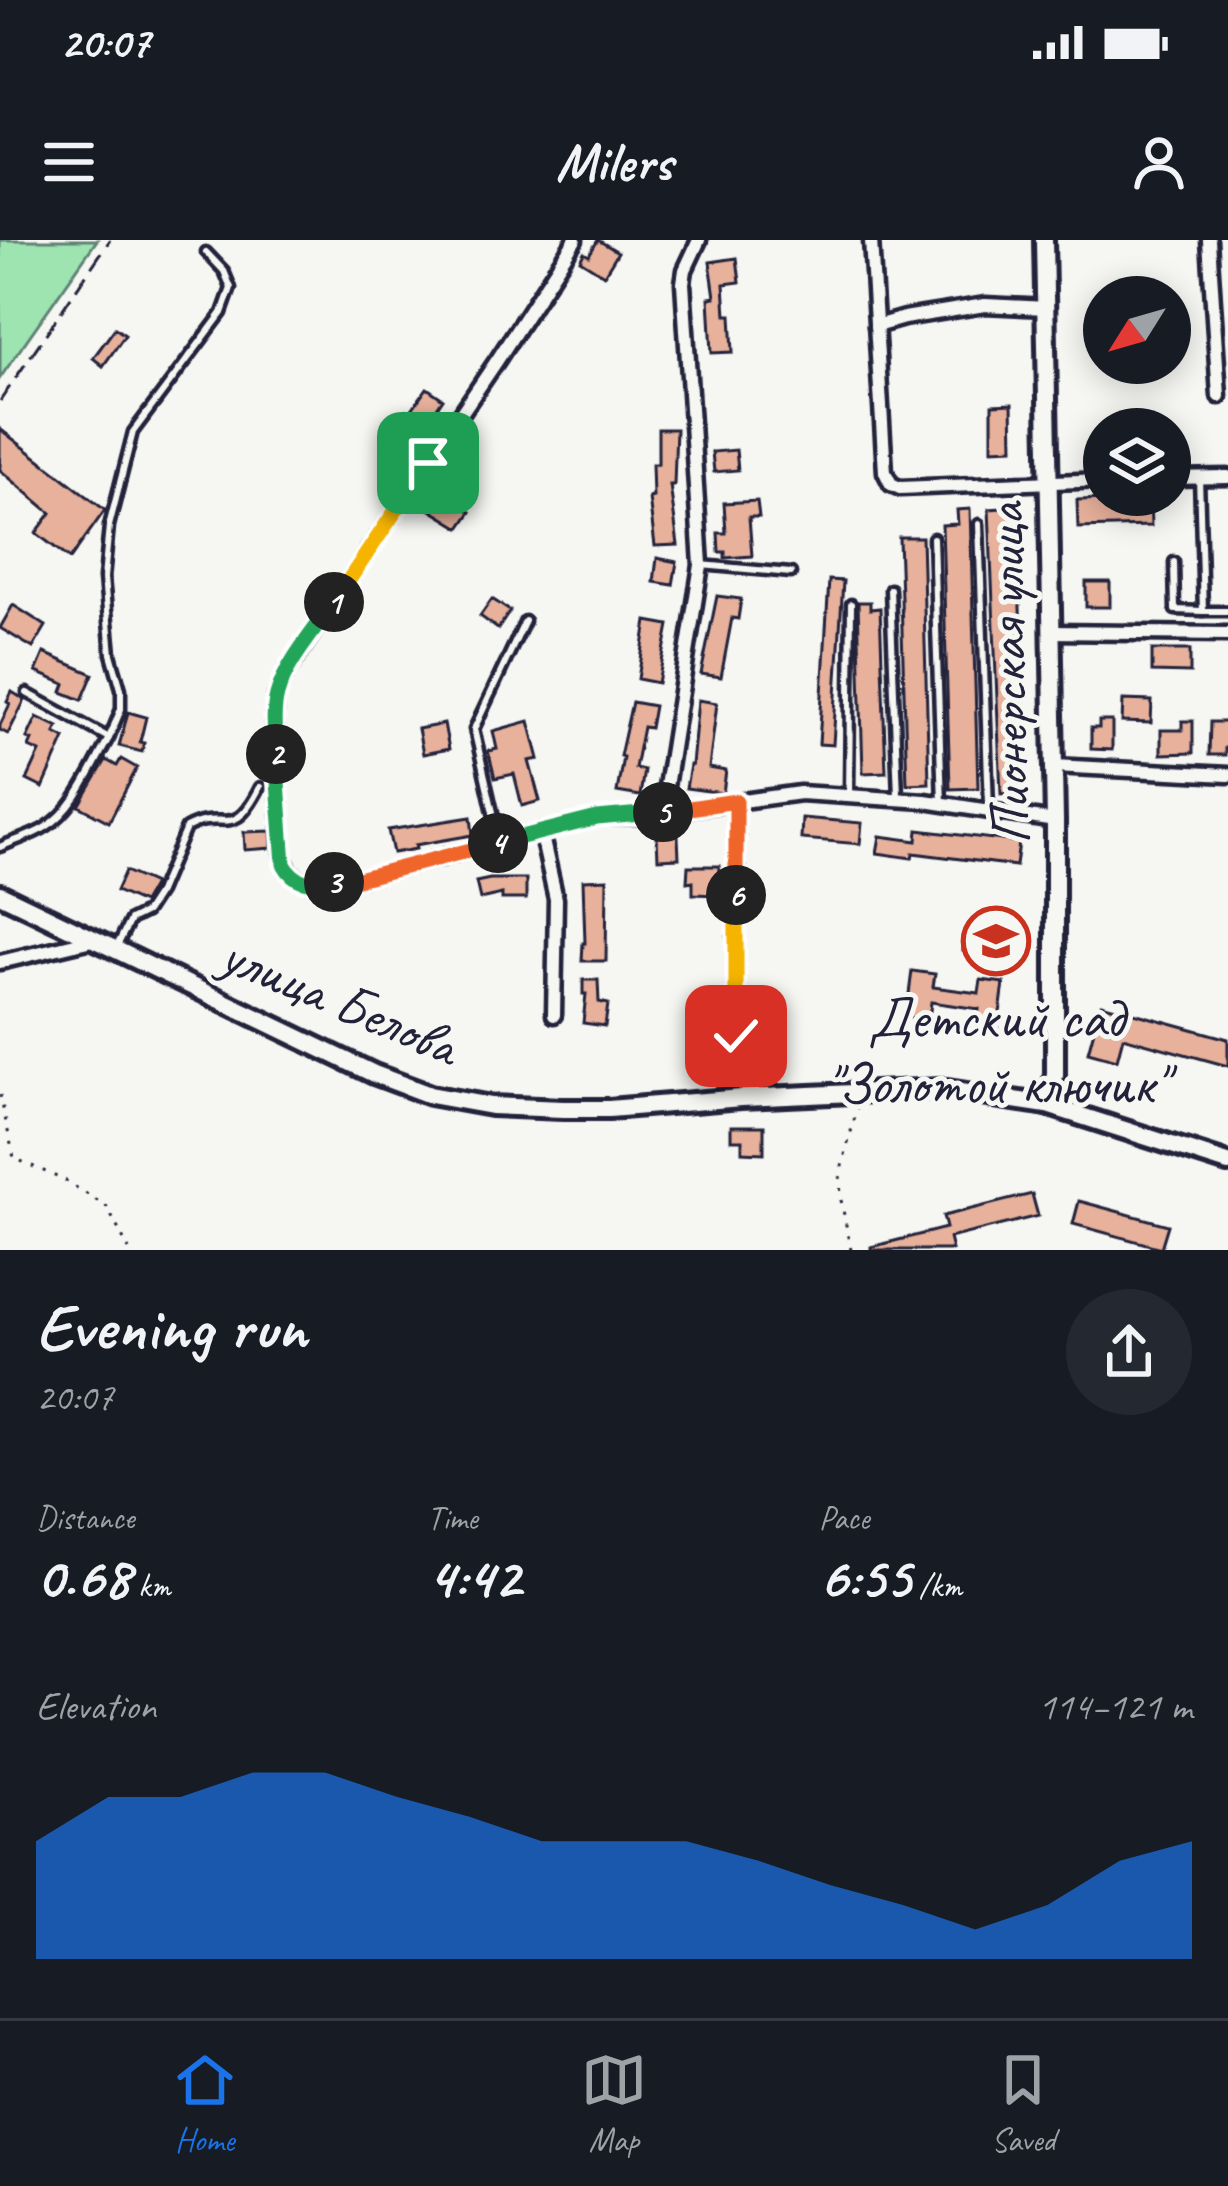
<!DOCTYPE html>
<meta charset="utf-8">
<style>
body{margin:0;font-family:Caveat,sans-serif;background:#242831;color:#f1f3f6;height:100vh;display:flex;flex-direction:column;font-size:45px;white-space:nowrap}
*{box-sizing:border-box;margin:0}
p{font-size:39px;color:#9ea1a6}
.icon{flex:none;width:66px;height:66px;fill:none;stroke:currentColor;stroke-width:2;stroke-linecap:round;stroke-linejoin:round}
.map{position:relative;height:1010px;overflow:hidden}
.drawer{display:flex;flex-direction:column;background:#171b24;flex:1}
.drawer>*{flex:none}
.needle{width:78px;rotate:233deg}
.tools{position:absolute;left:1083px;top:36px;display:grid;gap:24px}
.tools a{display:grid;place-items:center;width:108px;height:108px;border-radius:50%;background:#171b24;box-shadow:0 6px 30px #0003;font-size:60px}
.pin{position:absolute;display:grid;place-items:center;width:102px;height:102px;color:#fff;margin:-51px;border-radius:24px;box-shadow:0 6px 18px #0006}
.km{position:absolute;width:60px;height:60px;margin:-30px;border-radius:50%;background:#222;color:#fff;font-size:33px;line-height:60px;text-align:center}
.round{display:grid;place-items:center;flex:none;width:126px;height:126px;border-radius:63px;background:#242831}
.head{display:flex;align-items:center;justify-content:space-between;height:204px;padding:0 36px}
h1{font-size:66px;font-weight:700;line-height:90px}
.metrics{display:grid;grid-template-columns:repeat(3,1fr);gap:18px;height:204px;padding:12px 36px}
.metrics div{display:grid;align-content:center}
.metrics b{font-size:60px;font-weight:700}
.metrics small{font-size:33px;font-weight:400}
.metrics p{font-size:33px}
.chart{height:336px;padding:24px 36px}
.chart p{display:flex;justify-content:space-between}
.chart svg{width:100%;height:216px;margin-top:12px;fill:#1a73e8;opacity:.7}
.status{display:flex;justify-content:space-between;align-items:center;height:84px;padding:0 60px;background:#171b24;direction:ltr}
.status svg{height:33px;fill:currentColor}
header{display:flex;justify-content:space-between;align-items:center;height:156px;padding:0 36px;background:#171b24;font-size:54px;font-weight:700}
.tab-bar{display:flex;justify-content:space-around;align-items:center;height:168px;border-top:3px solid #363941;background:#171b24;font-size:33px;color:#9ea1a6}
.tab-bar a{display:grid;justify-items:center;gap:6px}
.tab-bar .active{color:#1a73e8}
.map>svg:first-child{display:block}
.green{fill:#9de4b1;stroke:#608376;stroke-width:3}
.building{fill:#e7b19c;stroke:#22223b;stroke-width:3}
.lines{fill:none;stroke-linecap:round;stroke-linejoin:round}
.lane-casing{stroke:#22223b;stroke-width:15}
.street-casing{stroke:#22223b;stroke-width:21}
.secondary-casing{stroke:#22223b;stroke-width:26}
.path{stroke:#22223b;stroke-width:3;stroke-dasharray:3 9;stroke-linecap:butt}
.lane{stroke:#f6f6f2;stroke-width:6}
.street{stroke:#f6f6f2;stroke-width:12}
.secondary{stroke:#f6f6f2;stroke-width:16}
.rail{stroke:#22223b;stroke-width:3;stroke-dasharray:18 9;stroke-linecap:butt}
.split-1-casing{stroke:#fff;stroke-width:24}
.split-2-casing{stroke:#fff;stroke-width:24}
.split-3-casing{stroke:#fff;stroke-width:24}
.split-4-casing{stroke:#fff;stroke-width:24}
.split-5-casing{stroke:#fff;stroke-width:24}
.split-6-casing{stroke:#fff;stroke-width:24}
.split-7-casing{stroke:#fff;stroke-width:24}
.split-1{stroke:#f5b400;stroke-width:15}
.split-2{stroke:#22a559;stroke-width:15}
.split-3{stroke:#22a559;stroke-width:15}
.split-4{stroke:#f0652b;stroke-width:15}
.split-5{stroke:#22a559;stroke-width:15}
.split-6{stroke:#f0652b;stroke-width:15}
.split-7{stroke:#f5b400;stroke-width:15}
.labels{text-anchor:middle;stroke-width:10;stroke-linejoin:round;paint-order:stroke}
.street-label{font-size:57px;fill:#22223b;stroke:#f6f6f2}
.poi-label{font-size:57px;fill:#22223b;stroke:#f6f6f2}
</style>
<div class="status"><b>20:07</b><svg viewBox="0 0 49 12"><path d="M0 12V9h3v3zM5 12V6h3v6zM10 12V3h3v9zM15 12V0h3v12zM26 1h20v11H26zM47 4h2v5h-2z"/></svg></div>
<header><svg class="icon" aria-label="menu" viewBox="0 0 24 24"><path d="M4 6h16M4 12h16M4 18h16"/></svg>Milers<svg class="icon" aria-label="person" viewBox="0 0 24 24"><circle cx="12" cy="8" r="4"/><path d="M4 21q1-7 8-7t8 7"/></svg></header>
<div class="map">
<svg width="1228" height="1010" viewBox="0 0 1228 1010">
<rect width="100%" height="100%" fill="#f6f6f2"/>
<filter id="ink" filterUnits="userSpaceOnUse"><feTurbulence type="fractalNoise" baseFrequency=".00833" numOctaves="2"/><feDisplacementMap in="SourceGraphic" scale="24" xChannelSelector="R" yChannelSelector="G"/><feConvolveMatrix kernelMatrix="1 2 1 2 8 2 1 2 1" color-interpolation-filters="sRGB"/></filter>
<g filter="url(#ink)">
<path class="green" d="M0 0H97L0 138Z"/>
<g class="building">
<path d="M598 0 618 12 604 35 580 20 584 12 589 15Z"/>
<path d="M737 18 740 42 724 44 726 75H731L733 112 712 113 709 58 715 57 710 22Z"/>
<path d="M115 88 125 95 103 126 93 118Z"/>
<path d="M427 148 443 159 416 199 395 185 406 170 410 172Z"/>
<path d="M1012 164 1013 208 992 209V165Z"/>
<path d="M0 189 105 270 70 319 36 293 51 273 0 230Z"/>
<path d="M658 189H676L674 245H670L678 305 655 306 649 258 653 257 652 224H658Z"/>
<path d="M736 210 738 230 714 232 712 212Z"/>
<path d="M432 247 471 272 460 288 421 264Z"/>
<path d="M1150 258 1151 286 1078 288 1077 260Z"/>
<path d="M757 261 759 277H749L752 316 725 318V312H719L718 293H726L724 263Z"/>
<path d="M1016 267 1027 543 1014 544V553L1001 554 989 269Z"/>
<path d="M970 269 978 548 950 549 942 285 958 284 957 270Z"/>
<path d="M899 297H922L929 543 907 544Z"/>
<path d="M657 318 677 322 673 345 654 342Z"/>
<path d="M829 340 843 341 833 505 819 504Z"/>
<rect x="1086" y="342" width="24" height="25"/>
<path d="M717 356 741 359 738 379 732 378 721 437 701 434Z"/>
<path d="M492 359 510 371 498 389 480 376Z"/>
<path d="M858 362H870V369L880 368 886 532 863 533Z"/>
<path d="M13 365 46 386 33 408 0 388Z"/>
<path d="M647 381 669 385 658 443 638 439Z"/>
<path d="M1152 410H1190V433L1152 432Z"/>
<path d="M44 413 93 434 82 460 62 452 65 444 36 432Z"/>
<path d="M12 452 25 460 8 494 0 490V485L10 464 7 462Z"/>
<path d="M698 460 717 463 709 528 726 531 723 553 686 548 690 525H692Z"/>
<path d="M1123 460 1152 461 1151 483 1122 482Z"/>
<path d="M632 462 654 466 650 488 643 487 635 528 644 530 640 556 617 552 623 517 620 516Z"/>
<path d="M128 472 146 477 140 502 144 503 142 512 119 506Z"/>
<path d="M37 477 58 487 55 493 65 498 43 548 27 540 40 512 29 507 32 500 27 498Z"/>
<path d="M529 481 539 519 529 521 540 561 522 566 514 534 495 538 488 511 497 509 493 491Z"/>
<path d="M1099 481H1112V510L1091 509V488H1099Z"/>
<path d="M1182 481H1193V513L1161 514V490H1182Z"/>
<path d="M1210 482H1228V508H1225V515H1209Z"/>
<path d="M444 484 449 509 423 514 418 489Z"/>
<path d="M121 519 137 528 109 582 79 566 106 520 117 526Z"/>
<path d="M471 577 473 595 415 605 416 609 393 613 388 590Z"/>
<path d="M802 578 862 583 860 604 801 599Z"/>
<path d="M918 590 1019 602 1016 626 913 613 912 618 877 613 880 596 917 601Z"/>
<path d="M271 591 272 608 245 610 244 592Z"/>
<path d="M678 596 679 618 658 619 657 597Z"/>
<path d="M688 626H719L718 655 693 654V641L687 642Z"/>
<path d="M125 631 154 644 143 663 116 651Z"/>
<path d="M490 639H526V659H502V654L480 659 476 642Z"/>
<path d="M607 639 606 721H582L583 703H585L583 640Z"/>
<path d="M966 689 1026 698 1023 720 963 711Z"/>
<path d="M912 731 935 734 933 747 979 753 981 740 1004 743 998 789 977 786 979 769 931 762 929 780 906 777Z"/>
<path d="M583 740H598L599 762 608 764 605 786 583 783 586 754H583Z"/>
<path d="M1101 764 1228 799V826L1123 797 1117 820 1088 812Z"/>
<path d="M731 886H764V913L742 912V900H731Z"/>
<path d="M1032 954 1038 976 949 998 952 1010H871V1007L946 988 943 976Z"/>
<path d="M1079 961 1168 985 1161 1008 1073 984Z"/>
</g>
<g class="lines">
<defs>
<g id="lane">
<path d="M1199 238 1203 371H1228"/>
<path d="M979 284 989 568"/>
<path d="M933 298 942 564"/>
<path d="M1174 322 1175 370 1203 371"/>
<path d="M701 325 791 333"/>
<path d="M890 349 898 556"/>
<path d="M109 498 121 469V449L111 414 104 338 109 286 133 192 222 73 231 48 224 31 206 12"/>
<path d="M849 556 851 364"/>
<path d="M500 603 474 489 525 381"/>
<path d="M0 607C15 600 32 596 46 587 76 569 92 527 109 498L27 453"/>
<path d="M117 706 130 680 146 672 159 652 186 588C225 567 232 603 260 547"/>
</g>
<g id="street">
<path d="M575 0 498 119 287 431 276 456 274 483 283 616C292 651 322 643 350 641L597 578 636 576 800 553 925 561 1055 581"/>
<path d="M871 0 885 232 891 244 900 248 1104 240"/>
<path d="M1209 0 1219 156"/>
<path d="M876 86 904 78 985 65 1047 68"/>
<path d="M1170 238 1228 237"/>
<path d="M1050 392 1228 394"/>
<path d="M1054 526 1228 535"/>
<path d="M736 561V796"/>
<path d="M662 572 701 325 683 43 685 30 699 0"/>
<path d="M541 592 556 659 554 775"/>
<path d="M0 722 92 700"/>
</g>
<g id="secondary">
<path d="M1044 0 1055 581V835L1047 865"/>
<path d="M0 654 374 834 430 855 491 866 563 869H609L741 858 941 849 1047 865 1228 923"/>
</g>
</defs>
<use href="#lane" class="lane-casing"/>
<use href="#street" class="street-casing"/>
<use href="#secondary" class="secondary-casing"/>
<g class="path">
<path d="M0 855 14 918 66 941 107 967 129 1010"/>
<path d="M851 1010 841 960 840 934 858 865"/>
</g>
<use href="#lane" class="lane"/>
<use href="#street" class="street"/>
<use href="#secondary" class="secondary"/>
<path class="rail" d="M0 161 110 0"/>
</g>
</g>
<g class="lines" filter="url(#ink)">
<defs>
<path id="split-1" d="M334 362 428 223"/>
<path id="split-2" d="M276 514C275 495 272 474 277 455 286 422 315 391 334 362"/>
<path id="split-3" d="M276 514 284 624C296 646 312 643 334 642"/>
<path id="split-4" d="M334 642 350 641 498 603"/>
<path id="split-5" d="M498 603 597 578 663 572"/>
<path id="split-6" d="M663 572 736 561V655"/>
<path id="split-7" d="M736 655V796"/>
</defs>
<use href="#split-1" class="split-1-casing"/>
<use href="#split-2" class="split-2-casing"/>
<use href="#split-3" class="split-3-casing"/>
<use href="#split-4" class="split-4-casing"/>
<use href="#split-5" class="split-5-casing"/>
<use href="#split-6" class="split-6-casing"/>
<use href="#split-7" class="split-7-casing"/>
<use href="#split-1" class="split-1"/>
<use href="#split-2" class="split-2"/>
<use href="#split-3" class="split-3"/>
<use href="#split-4" class="split-4"/>
<use href="#split-5" class="split-5"/>
<use href="#split-6" class="split-6"/>
<use href="#split-7" class="split-7"/>
</g>
<defs>
<symbol id="school-ring" viewBox="-11 -11 22 22"><circle r="9.5" fill="#f6f6f2" stroke="#c8321e" stroke-width="1.5"/><path d="M0-5L7-2L0 1L-7-2ZM-4 1L0 2.5L4 1V4Q0 6-4 4Z" fill="#c8321e"/></symbol>
</defs>
<g fill-rule="evenodd">
<use href="#school-ring" x="958" y="663" width="76" height="76"/>
</g>
<g class="labels">
<g class="street-label">
<text transform="translate(1006 434) rotate(-91)" y="20">Пионерская улица</text>
<text transform="translate(340 759) rotate(23)" y="20">улица Белова</text>
</g>
<g class="poi-label">
<text x="996" y="797">Детский сад<tspan x="996" dy="66">"Золотой ключик"</tspan></text>
</g>
</g>
</svg>
<div class="tools">
<a><svg class="needle" viewBox="-14 -14 28 28"><path d="M0-13l5 13h-10z" fill="#e53935"/><path d="M0 13l5-13h-10z" fill="#9ea1a6"/></svg></a>
<a><svg class="icon" aria-label="layers" viewBox="0 0 24 24"><path d="M12 4l9 5-9 5-9-5zM3 14l9 5 9-5"/></svg></a>
</div>
<div class="pin" style="left:428px;top:223px;background:#1e9e55"><svg class="icon" aria-label="arrive" viewBox="0 0 24 24"><path d="M6 21V4h12l-3 4 3 4H6"/></svg></div>
<div class="pin" style="left:736px;top:796px;background:#d93025"><svg class="icon" aria-label="check" viewBox="0 0 24 24"><path d="M5 12l5 5 9-10"/></svg></div>
<b class="km" style="left:334px;top:362px">1</b>
<b class="km" style="left:276px;top:514px">2</b>
<b class="km" style="left:334px;top:642px">3</b>
<b class="km" style="left:498px;top:603px">4</b>
<b class="km" style="left:663px;top:572px">5</b>
<b class="km" style="left:736px;top:655px">6</b>
</div>
<section class="drawer">
<div class="head"><div><h1>Evening run</h1><p>20:07</p></div><a class="round"><svg class="icon" aria-label="share" viewBox="0 0 24 24"><path d="M12 15V3M7 8l5-5 5 5M5 13v7h14v-7"/></svg></a></div>
<div class="metrics">
<div><p>Distance</p><b>0.68<small> km</small></b></div>
<div><p>Time</p><b>4:42</b></div>
<div><p>Pace</p><b>6:55<small> /km</small></b></div>
</div>
<div class="chart"><p><span>Elevation</span>114–121 m</p>
<svg viewBox="0 0 160 44" preserveAspectRatio="none"><path d="M0 44V20L10 11L20 11L30 6L40 6L50 11L60 15L70 20L80 20L90 20L100 24L110 29L120 33L130 38L140 33L150 24L160 20V44z"/></svg>
</div>
</section>
<nav class="tab-bar">
<a class="active"><svg class="icon" aria-label="home" viewBox="0 0 24 24"><path d="M3 11l9-7 9 7M6 9v11h12V9"/></svg>Home</a>
<a><svg class="icon" aria-label="map" viewBox="0 0 24 24"><path d="M3 6l6-2 6 2 6-2v14l-6 2-6-2-6 2zM9 4v14M15 6v14"/></svg>Map</a>
<a><svg class="icon" aria-label="saved" viewBox="0 0 24 24"><path d="M7 4h10v16l-5-4-5 4z"/></svg>Saved</a>
</nav>
